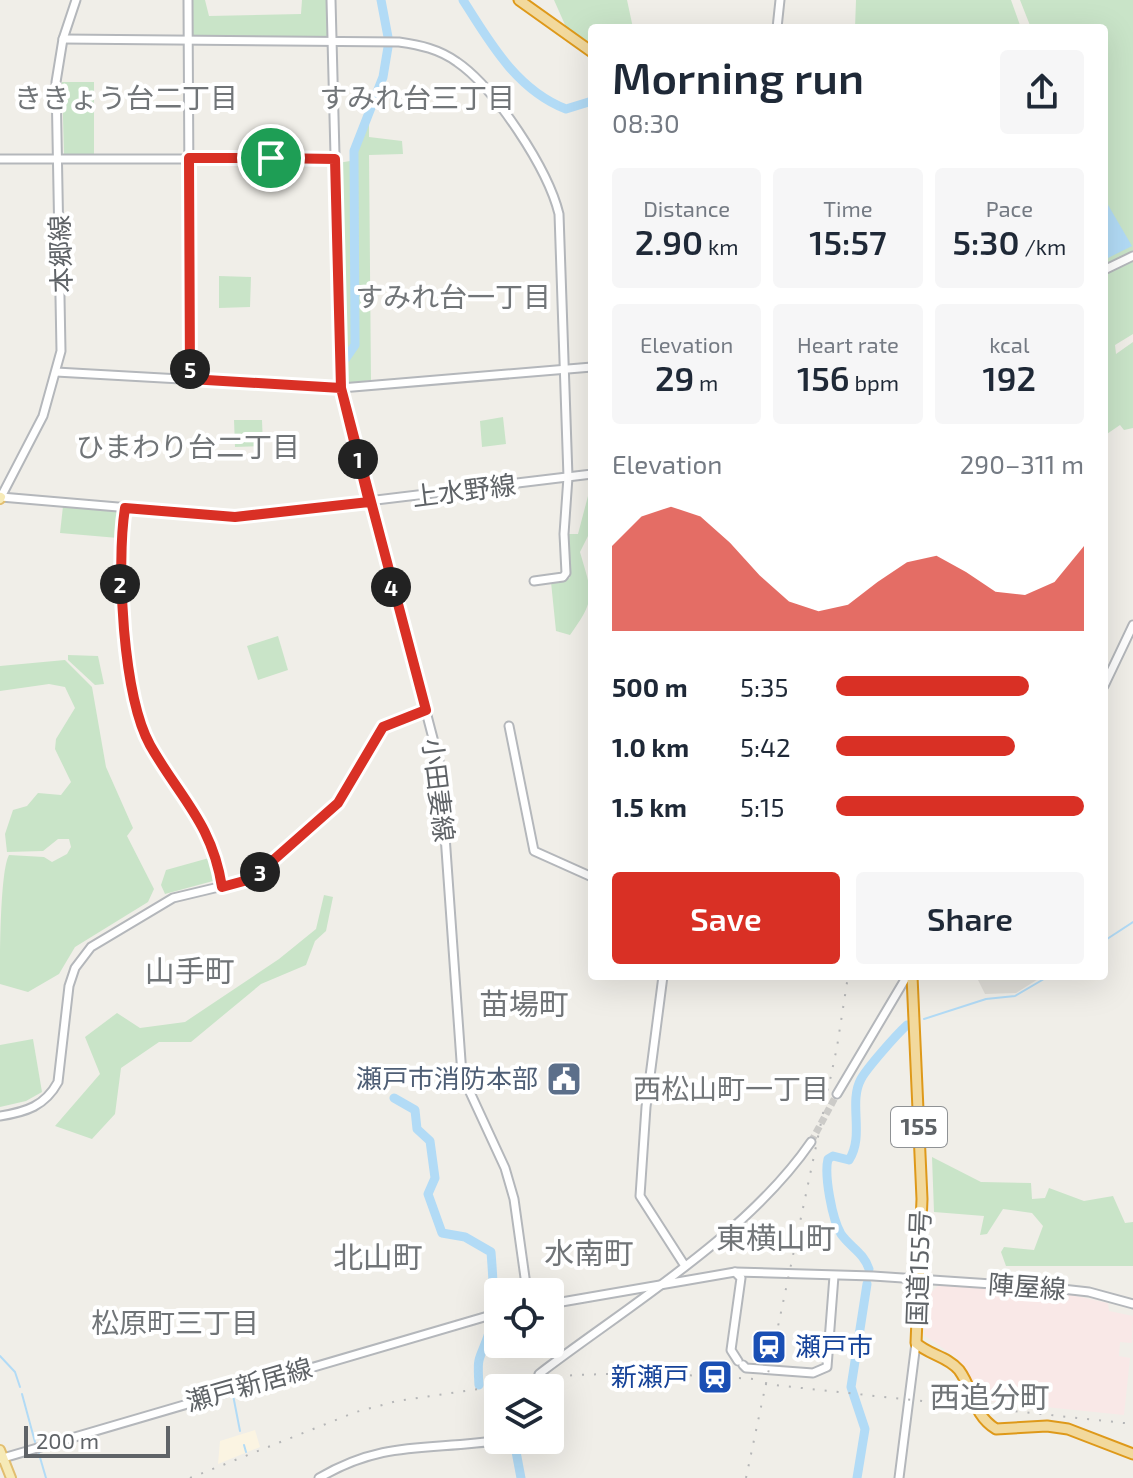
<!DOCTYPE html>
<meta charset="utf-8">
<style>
body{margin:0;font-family:"Exo 2","Noto Sans JP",sans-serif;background:#f6f6f7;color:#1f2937;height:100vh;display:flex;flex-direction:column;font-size:30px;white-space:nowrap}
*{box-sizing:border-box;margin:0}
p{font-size:26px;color:#747a83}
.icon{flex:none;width:44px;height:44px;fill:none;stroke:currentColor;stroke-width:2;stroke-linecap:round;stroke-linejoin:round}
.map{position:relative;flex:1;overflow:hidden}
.drawer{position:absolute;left:588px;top:24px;width:520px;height:956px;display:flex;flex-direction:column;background:#fff;border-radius:8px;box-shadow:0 8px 32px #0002}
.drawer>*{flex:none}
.buttons{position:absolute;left:484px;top:1278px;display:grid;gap:16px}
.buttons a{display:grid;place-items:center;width:80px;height:80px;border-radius:8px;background:#fff;box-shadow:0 8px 32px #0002;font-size:40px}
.scale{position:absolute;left:24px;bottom:20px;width:146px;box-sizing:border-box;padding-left:8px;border:4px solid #5f6367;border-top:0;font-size:22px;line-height:28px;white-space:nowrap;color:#5f6367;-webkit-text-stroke:6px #fff;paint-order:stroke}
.pin{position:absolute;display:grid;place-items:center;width:68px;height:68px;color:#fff;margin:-34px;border:4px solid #fff;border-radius:50%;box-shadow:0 2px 8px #0007}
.km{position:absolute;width:40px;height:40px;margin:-20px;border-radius:50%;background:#222;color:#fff;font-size:22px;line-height:40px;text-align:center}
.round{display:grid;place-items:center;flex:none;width:84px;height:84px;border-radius:8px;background:#f6f6f7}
.summary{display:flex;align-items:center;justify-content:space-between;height:136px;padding:0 24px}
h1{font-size:44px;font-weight:600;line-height:60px}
.stats{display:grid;grid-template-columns:repeat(3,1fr);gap:12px;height:136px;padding:8px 24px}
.stats div{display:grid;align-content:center;border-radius:8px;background:#f6f6f7;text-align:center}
.stats b{font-size:34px;font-weight:600}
.stats small{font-size:22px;font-weight:400}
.stats p{font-size:22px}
.chart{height:224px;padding:16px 24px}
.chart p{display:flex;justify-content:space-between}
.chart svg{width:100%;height:144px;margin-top:8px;fill:#d93025;opacity:.7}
.cta{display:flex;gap:16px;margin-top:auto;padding:16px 24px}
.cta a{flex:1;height:92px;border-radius:8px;background:#d93025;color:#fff;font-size:32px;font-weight:600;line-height:92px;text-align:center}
.cta a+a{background:#f6f6f7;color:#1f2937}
ul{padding:0 24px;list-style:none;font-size:26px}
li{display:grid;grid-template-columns:128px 96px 1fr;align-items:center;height:60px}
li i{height:20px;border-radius:10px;background:#d93025}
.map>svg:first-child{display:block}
.commercial{fill:#fbf4e2}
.education{fill:#dfddd7}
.medical{fill:#f9e8e7}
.green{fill:#c9e4c8}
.water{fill:#b2dbf6}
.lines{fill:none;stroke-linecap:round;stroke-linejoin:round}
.stream{stroke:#b2dbf6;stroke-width:2}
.river{stroke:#b2dbf6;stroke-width:9}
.secondary-tunnel{stroke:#cccbc8;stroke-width:7;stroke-dasharray:7 3.5;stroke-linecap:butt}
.secondary-casing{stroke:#b4b7bb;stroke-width:11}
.primary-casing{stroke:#e2be6f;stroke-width:12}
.highway-casing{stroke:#de991a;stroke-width:13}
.secondary{stroke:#fff;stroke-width:7}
.primary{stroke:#f6eab7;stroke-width:8}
.highway{stroke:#f2d99d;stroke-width:9}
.rail{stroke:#b5b6b7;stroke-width:2;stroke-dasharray:2 10;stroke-linecap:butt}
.route-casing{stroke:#fff;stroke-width:16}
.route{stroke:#d93025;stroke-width:10}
.labels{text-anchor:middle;stroke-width:8;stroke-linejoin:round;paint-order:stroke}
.shield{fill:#fff;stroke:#8f9295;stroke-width:2}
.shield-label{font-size:24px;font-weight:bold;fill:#5f6367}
.street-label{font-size:26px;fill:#5f6367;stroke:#fff}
.service-label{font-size:26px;fill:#4e5e75;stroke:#fff;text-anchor:end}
.transit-label{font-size:26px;fill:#164399;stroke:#fff;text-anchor:start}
.neighbourhood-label{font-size:28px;fill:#717578;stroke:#fff}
.quarter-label{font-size:30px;fill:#717578;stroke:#fff}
</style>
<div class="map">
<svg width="1133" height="1478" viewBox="0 0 1133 1478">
<rect width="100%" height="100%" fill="#f0eee8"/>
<path class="commercial" d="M255 1430 260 1447 218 1464 220 1441Z"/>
<path class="education" d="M976 976H1043L1016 993 985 994Z"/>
<path class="medical" d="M939 1285 1058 1292 1108 1303 1109 1311 1133 1316 1132 1343 1120 1342 1119 1356 1130 1358 1124 1415 977 1400 957 1358 924 1335 927 1296Z"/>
<g class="green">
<path d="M191 0H205L209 16 301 14 302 0H329L330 34 325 38H196L192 34Z"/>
<path d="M554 0H627L633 28H592V44L566 27Z"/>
<path d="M856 0H1011L1021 28H855Z"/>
<path d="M1020 0H1133V334L1115 345 1116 354 1133 342V428L1124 430 1120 425 1104 436V28H1031Z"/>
<path d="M62 82H94V154L64 155Z"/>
<path d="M365 124H369V137L402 141 403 154 369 155 371 380 348 384 344 381 338 163 356 160V147Z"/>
<path d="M219 276 251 277 250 307 219 308Z"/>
<path d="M503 417 506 444 482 447 480 421Z"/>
<path d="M234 420H262L263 446 235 447Z"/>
<path d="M588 496H592V528L580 552C592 594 597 598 570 635L556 631 551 582 570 578 568 534H578Z"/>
<path d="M63 506 117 511 120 515 118 538 60 533Z"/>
<path d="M278 636 288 670 258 680 247 646Z"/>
<path d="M68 655 98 656 104 684 95 685 68 660Z"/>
<path d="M65 660 92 687 106 767 133 828 127 836 154 889 148 902 75 947 59 974 28 992 0 984C0 958 0 871 9 855L44 857 52 862 67 854 71 847 69 839H58L43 851 7 852 5 834 13 810 27 806 38 793 61 795 71 782 55 749 56 739 75 708 65 687 49 684 0 691V666Z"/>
<path d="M209 858 213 881 165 894 161 885 166 870Z"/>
<path d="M324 895 333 897 326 931 315 941 306 965 261 984 191 1042H159L121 1068 115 1114 92 1139 55 1126 100 1074 85 1037 117 1013 140 1028 185 1022 279 959 316 929Z"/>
<path d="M33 1039 42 1092 26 1101 0 1107V1045Z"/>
<path d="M932 1157 981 1182 1031 1183 1032 1199 1045 1198 1049 1188 1084 1201 1113 1196 1125 1223 1133 1222V1266H1006L1001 1252 1004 1247 1034 1250 1043 1226 1032 1213 1003 1209 987 1234 980 1235 984 1216 934 1212Z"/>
</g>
<path class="water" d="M1104 198 1132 246 1104 260Z"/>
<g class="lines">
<g class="stream">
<path d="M1104 941 1133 922"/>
<path d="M924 1019 986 999 1015 996 1049 976"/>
<path d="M0 1356 15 1372 20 1387"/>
<path d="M22 1394 35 1442"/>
<path d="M233 1395 240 1431"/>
<path d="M244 1445 246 1452"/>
<path d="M39 1454 46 1478"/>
</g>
<g class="river">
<path d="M381 0 388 37"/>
<path d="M463 0C490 43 517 90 566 109L592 101"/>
<path d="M346 358 355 345 354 151 383 77 388 47"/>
<path d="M394 1098 415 1110 417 1129 430 1141 435 1178 428 1194 442 1233 465 1237 491 1252C493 1278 496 1310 488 1336 479 1362 477 1354 479 1385"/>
<path d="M869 1269C864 1253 850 1247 841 1234 832 1219 824 1175 828 1159L833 1156 849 1160C865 1135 848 1103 861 1079 867 1068 896 1035 907 1025"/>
<path d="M514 1441 521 1478"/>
<path d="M857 1478 865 1429 851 1387 867 1284"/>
</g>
<path class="secondary-tunnel" d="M811 1142 837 1094"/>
<defs>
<g id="secondary">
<path d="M76 0 63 39 56 82 61 351 43 416 1 497 235 517 592 474"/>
<path d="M188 0 190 379"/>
<path d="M331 0 341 388 440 765 462 1075 505 1168 514 1199 527 1292"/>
<path d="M777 28 780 0"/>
<path d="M63 39 399 42C420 45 439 49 457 62 495 88 548 169 559 214L568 477 564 534 566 573 563 577 534 581"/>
<path d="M0 159H335"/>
<path d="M1104 270 1133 256"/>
<path d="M56 372 341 388 592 367"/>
<path d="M125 508C116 565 123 696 150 745 180 798 212 823 222 887"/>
<path d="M1104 686 1133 625"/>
<path d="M509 726 534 851 592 877"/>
<path d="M663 976 646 1107 640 1196 685 1266"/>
<path d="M837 1094 907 976"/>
<path d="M0 1116C26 1112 45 1106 58 1082L69 986 75 968 91 947 173 898 244 881 261 871 338 803 383 727 426 710"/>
<path d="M735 1272 741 1278 731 1350 738 1361"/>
<path d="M550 1304 735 1272 873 1276 1053 1288 1089 1292 1133 1304"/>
<path d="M743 1365 746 1368 813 1373 827 1367 834 1276"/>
<path d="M536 1388 539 1374C628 1306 747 1235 811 1142"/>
<path d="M0 1459 498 1313"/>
<path d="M319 1478C385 1439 431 1451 501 1440"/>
<path d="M899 1478 916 1343"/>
</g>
<g id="primary">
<path d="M0 499 1 497"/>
<path d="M0 1450 11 1478"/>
</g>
<g id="highway">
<path d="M519 0 592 52"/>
<path d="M912 976 922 1199 916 1343C929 1355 947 1356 959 1370 974 1390 972 1414 996 1429L1047 1426 1068 1429 1133 1454"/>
</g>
</defs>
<use href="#secondary" class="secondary-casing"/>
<use href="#primary" class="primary-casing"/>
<use href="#highway" class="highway-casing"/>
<use href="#secondary" class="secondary"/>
<use href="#primary" class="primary"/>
<use href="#highway" class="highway"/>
<g class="rail">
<path d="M739 1378 753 1379"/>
<path d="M765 1384 1133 1424"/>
<path d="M190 1478 356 1412 397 1401 574 1375 639 1373 727 1377"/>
<path d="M746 1478 837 1047 848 976"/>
</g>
</g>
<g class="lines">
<defs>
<path id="route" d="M271 158 335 159 341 388 369 502 235 517 125 508C116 565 123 696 150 745 180 798 212 823 222 887L244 881 261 871 338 803 383 727 426 710 341 388 190 379 189 158H271"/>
</defs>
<use href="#route" class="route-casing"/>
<use href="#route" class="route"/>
</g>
<defs>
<symbol id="civic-square" viewBox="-11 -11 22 22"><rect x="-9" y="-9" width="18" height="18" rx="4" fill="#5c6f8a" stroke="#fff"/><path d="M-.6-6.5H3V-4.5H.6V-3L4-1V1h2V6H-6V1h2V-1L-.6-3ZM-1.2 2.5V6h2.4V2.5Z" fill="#fff"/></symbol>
<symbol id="station-square" viewBox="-11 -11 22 22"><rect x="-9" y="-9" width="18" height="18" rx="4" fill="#1a4fb4" stroke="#fff"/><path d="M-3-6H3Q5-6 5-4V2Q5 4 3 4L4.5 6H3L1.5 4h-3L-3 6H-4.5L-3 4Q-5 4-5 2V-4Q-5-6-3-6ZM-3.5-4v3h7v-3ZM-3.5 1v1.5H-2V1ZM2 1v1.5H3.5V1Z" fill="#fff"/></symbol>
</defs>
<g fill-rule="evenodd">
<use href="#civic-square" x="544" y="1059" width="40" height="40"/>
<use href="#station-square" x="749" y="1327" width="40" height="40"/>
<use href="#station-square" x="695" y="1357" width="40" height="40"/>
</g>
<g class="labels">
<rect class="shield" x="891" y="1107" width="56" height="40" rx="6"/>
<g class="shield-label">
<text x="919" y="1135">155</text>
</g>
<g class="street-label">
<text transform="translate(61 254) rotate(-92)" y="9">本郷線</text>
<text transform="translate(464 491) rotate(-7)" y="9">上水野線</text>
<text transform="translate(438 790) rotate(83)" y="9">小田妻線</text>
<text transform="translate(919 1268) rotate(-88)" y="9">国道155号</text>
<text transform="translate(1027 1287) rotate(4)" y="9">陣屋線</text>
<text transform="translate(249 1385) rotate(-16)" y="9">瀬戸新居線</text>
</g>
<g class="service-label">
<text x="538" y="1088">瀬戸市消防本部</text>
</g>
<g class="transit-label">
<text x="795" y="1356">瀬戸市</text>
<text x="689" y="1386" text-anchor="end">新瀬戸</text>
</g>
<g class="neighbourhood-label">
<text x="126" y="108">ききょう台二丁目</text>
<text x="417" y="108">すみれ台三丁目</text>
<text x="453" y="307">すみれ台一丁目</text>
<text x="188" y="457">ひまわり台二丁目</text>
<text x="731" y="1099">西松山町一丁目</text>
<text x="175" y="1333">松原町三丁目</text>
</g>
<g class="quarter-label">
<text x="190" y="982">山手町</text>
<text x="524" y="1015">苗場町</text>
<text x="776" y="1249">東横山町</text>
<text x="589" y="1264">水南町</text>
<text x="378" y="1268">北山町</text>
<text x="990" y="1408">西追分町</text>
</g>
</g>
</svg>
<div class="buttons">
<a><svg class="icon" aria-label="locate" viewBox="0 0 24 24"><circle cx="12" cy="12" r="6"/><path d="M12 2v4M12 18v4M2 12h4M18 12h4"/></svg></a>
<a><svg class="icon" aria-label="layers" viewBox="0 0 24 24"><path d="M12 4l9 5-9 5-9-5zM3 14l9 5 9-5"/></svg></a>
</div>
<div class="scale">200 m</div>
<div class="pin" style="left:271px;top:158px;background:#1e9e55"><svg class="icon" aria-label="arrive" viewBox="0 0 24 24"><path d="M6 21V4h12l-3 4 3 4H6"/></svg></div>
<b class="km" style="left:358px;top:459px">1</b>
<b class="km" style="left:120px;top:584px">2</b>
<b class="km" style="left:260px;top:872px">3</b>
<b class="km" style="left:391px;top:587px">4</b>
<b class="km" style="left:190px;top:369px">5</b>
<section class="drawer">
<div class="summary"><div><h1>Morning run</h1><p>08:30</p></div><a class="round"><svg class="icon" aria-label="share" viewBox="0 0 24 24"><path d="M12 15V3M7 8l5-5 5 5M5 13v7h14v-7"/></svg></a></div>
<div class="stats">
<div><p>Distance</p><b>2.90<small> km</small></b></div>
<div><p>Time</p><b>15:57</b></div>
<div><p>Pace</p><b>5:30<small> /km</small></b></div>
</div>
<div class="stats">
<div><p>Elevation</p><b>29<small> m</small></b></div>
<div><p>Heart rate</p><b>156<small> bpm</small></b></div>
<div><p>kcal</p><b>192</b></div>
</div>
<div class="chart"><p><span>Elevation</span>290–311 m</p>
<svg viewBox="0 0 160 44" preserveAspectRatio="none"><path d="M0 44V18L10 9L20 6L30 9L40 17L50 27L60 35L70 38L80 36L90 29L100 23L110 21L120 26L130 32L140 33L150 29L160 18V44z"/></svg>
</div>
<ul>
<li><b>500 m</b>5:35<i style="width:78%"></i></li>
<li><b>1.0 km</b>5:42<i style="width:72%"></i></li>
<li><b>1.5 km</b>5:15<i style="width:100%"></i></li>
</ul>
<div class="cta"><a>Save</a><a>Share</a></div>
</section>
</div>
